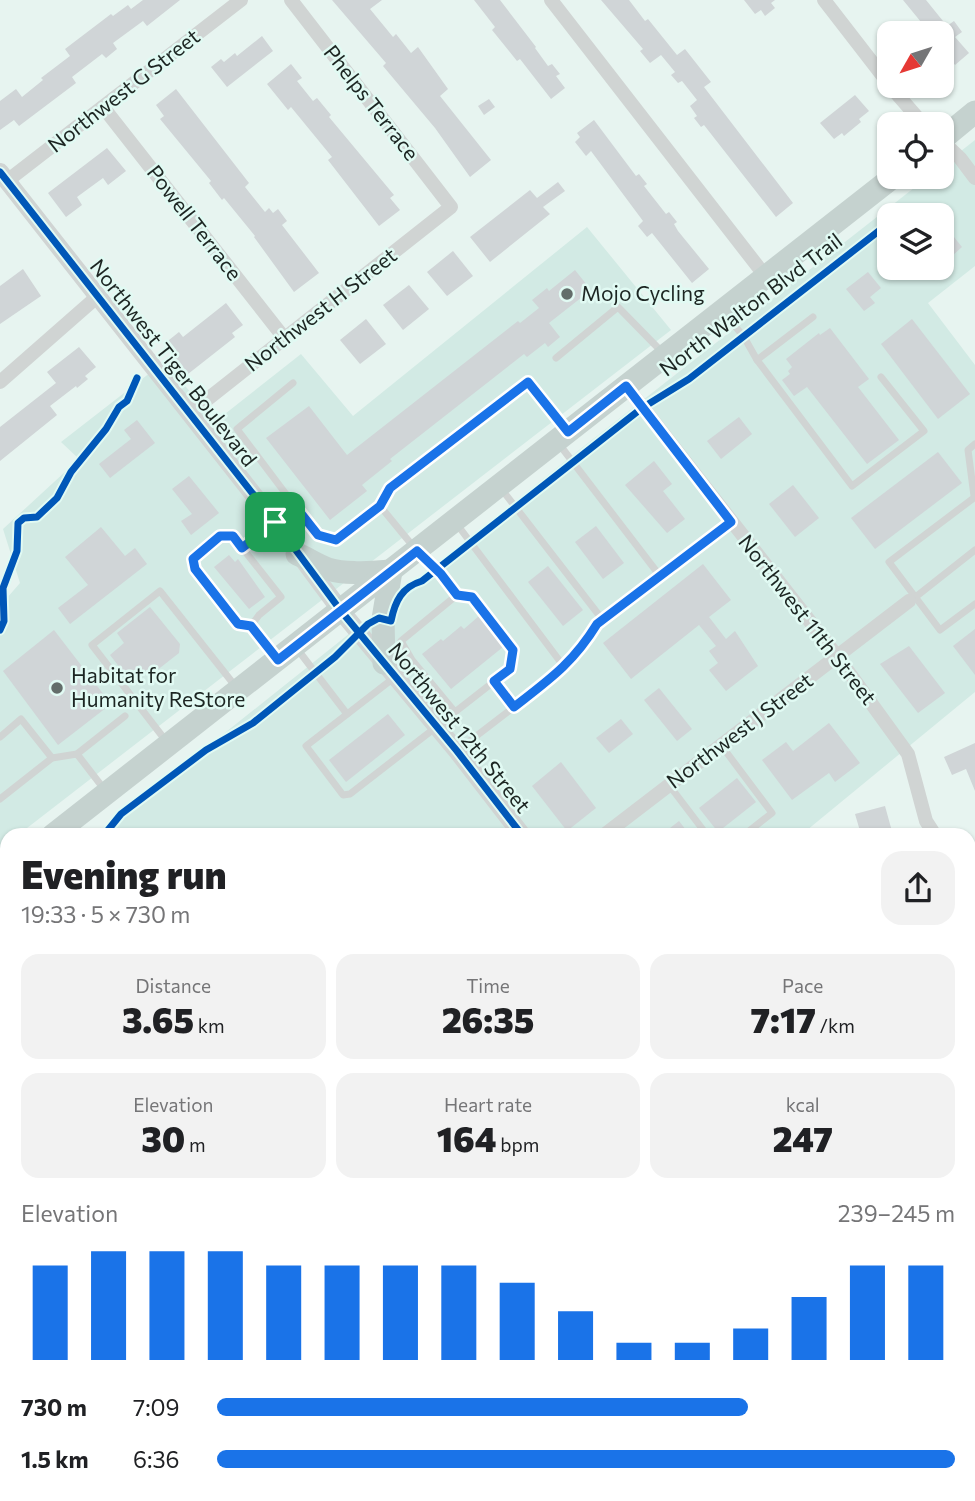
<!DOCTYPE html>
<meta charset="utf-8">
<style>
body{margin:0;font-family:Commissioner,sans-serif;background:#f2f2f2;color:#202124;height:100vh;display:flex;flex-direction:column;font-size:26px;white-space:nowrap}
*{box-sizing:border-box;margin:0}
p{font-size:23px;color:#757577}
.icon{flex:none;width:38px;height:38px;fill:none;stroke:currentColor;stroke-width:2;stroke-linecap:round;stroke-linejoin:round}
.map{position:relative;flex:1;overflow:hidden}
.side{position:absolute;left:0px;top:828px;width:976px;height:674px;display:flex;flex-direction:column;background:#fff;border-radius:21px 21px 0 0;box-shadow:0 2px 5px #0004}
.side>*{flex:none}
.needle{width:46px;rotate:231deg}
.buttons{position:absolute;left:877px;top:21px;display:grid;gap:14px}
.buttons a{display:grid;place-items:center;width:77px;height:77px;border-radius:14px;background:#fff;box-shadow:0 2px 5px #0004;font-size:35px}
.pin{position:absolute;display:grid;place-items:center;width:60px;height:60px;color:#fff;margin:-30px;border-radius:14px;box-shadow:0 4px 10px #0006}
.round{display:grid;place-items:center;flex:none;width:74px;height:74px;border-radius:21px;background:#f2f2f2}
.head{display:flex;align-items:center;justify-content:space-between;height:119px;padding:0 21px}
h1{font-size:38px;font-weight:800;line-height:52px}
.metrics{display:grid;grid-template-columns:repeat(3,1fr);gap:10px;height:119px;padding:7px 21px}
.metrics div{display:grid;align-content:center;border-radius:18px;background:#f2f2f2;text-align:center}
.metrics b{font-size:35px;font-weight:800}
.metrics small{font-size:19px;font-weight:400}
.metrics p{font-size:19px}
.chart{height:196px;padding:14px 21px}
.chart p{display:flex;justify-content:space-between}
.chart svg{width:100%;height:126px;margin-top:7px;stroke:#1a73e8;stroke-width:6}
ul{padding:0 21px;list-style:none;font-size:23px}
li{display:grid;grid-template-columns:112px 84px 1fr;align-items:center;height:52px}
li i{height:18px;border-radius:9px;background:#1a73e8}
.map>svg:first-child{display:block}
.built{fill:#d2eae4;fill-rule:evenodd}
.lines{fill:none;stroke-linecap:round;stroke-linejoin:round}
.stream{stroke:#94cabe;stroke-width:4.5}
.building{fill:#d0d5d7}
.service{stroke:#d0d4d3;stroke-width:7}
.minor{stroke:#d0d4d3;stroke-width:14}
.tertiary{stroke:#d0d4d3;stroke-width:18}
.primary{stroke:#c5d2cf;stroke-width:23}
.cycleway-casing{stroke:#e1faf3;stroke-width:11}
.cycleway{stroke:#0057b8;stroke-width:7}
.route-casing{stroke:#fff;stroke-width:14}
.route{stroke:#1a73e8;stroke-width:9}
.poi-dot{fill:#636d6a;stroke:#e1faf3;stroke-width:2.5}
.labels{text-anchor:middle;stroke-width:5;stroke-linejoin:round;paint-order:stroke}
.street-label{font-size:21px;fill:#1c2522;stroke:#e1faf3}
.poi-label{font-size:21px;fill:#1c2522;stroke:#e1faf3;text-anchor:start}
</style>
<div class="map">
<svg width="975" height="1501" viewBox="0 0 975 1501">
<rect width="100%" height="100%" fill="#e7f4f0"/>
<g class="built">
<path d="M975 140V266L928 303 975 365V692L801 835H97L583 447 928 177H942V166ZM889 215H942V268H889Z"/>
<path d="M587 227 671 330 18 835H7V843L0 849V606L20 583 3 529 79 459 61 442 164 362 216 421 301 354 353 416Z"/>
<path d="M7 906V1230L0 1228V912Z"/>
</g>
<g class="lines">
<g class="stream">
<path d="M0 1246 7 1247"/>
<path d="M970 1487 975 1489"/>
</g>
</g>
<g class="building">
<path d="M143 0H180L147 26 143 21 113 43 117 49 106 58 102 54 72 77 76 83 19 126 14 120 0 130V101L16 89 22 97 43 80 41 78 70 56 65 49 111 14 113 16 128 5 131 9Z"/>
<path d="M332 0H382L370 9 393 37 396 34 411 53 418 47 448 89 440 96 491 160 470 177 435 128 383 66 386 63Z"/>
<path d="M474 0H500L536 47 535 48 548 66 552 64 560 74 556 76 565 88 551 99 520 59 517 61 492 30 495 27Z"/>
<path d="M601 0H629L645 21 648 19 677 55 685 49 711 82 704 87 793 203 776 217 704 125 701 127 694 118 697 116 690 106 697 100 682 81 678 83 671 75 675 72 661 55 650 63 640 51 643 49Z"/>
<path d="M744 0H775L771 3 775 8 765 16 761 10 755 14Z"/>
<path d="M903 0H926L947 26 954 21 962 32 955 37 969 53 955 65 942 48V33H930Z"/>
<path d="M262 36 273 51 227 87 211 67 221 59 224 62 235 53 237 56Z"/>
<path d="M291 64 302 78 297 81 313 101 317 98 331 115 329 117 394 195 390 198 400 210 379 226 328 160 332 157 291 107 288 110 267 84Z"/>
<path d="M176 89 249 183 245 187 265 212 269 208 273 213 278 209 287 221 282 225 319 273 294 292 254 237 255 236 224 198 222 200 209 183 211 181 160 119 164 116 156 105Z"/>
<path d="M855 95 869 111 859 119 861 122 844 136 842 133 834 139 820 123Z"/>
<path d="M489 99 495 107 484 115 478 106Z"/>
<path d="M594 120 636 176 639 174 647 184 644 186 666 214 669 212 677 222 674 224 678 231 709 269 692 283 652 233 647 237 638 226 643 221 591 151 586 156 575 142 580 137 577 133Z"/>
<path d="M107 148 126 171 108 185 103 178 77 197 82 205 66 217 48 193Z"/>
<path d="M558 182 565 191 543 207 550 214 490 262 470 237 530 190 537 198Z"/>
<path d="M942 222 962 247 942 265Z"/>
<path d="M453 251 473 276 447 296 427 272Z"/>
<path d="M23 269 41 296 0 324V286Z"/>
<path d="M575 270 591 290 549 323 560 337 548 347 545 343 527 357 524 354 390 459 392 461 362 485 367 491 330 520 266 438 309 406 347 455 518 321 520 323 539 308 532 300 547 288 549 291Z"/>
<path d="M868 272 881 288 870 297 875 303 864 311 846 289Z"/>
<path d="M409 285 429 309 403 330 383 305Z"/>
<path d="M226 303 243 325 232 333 235 337 188 374 164 344 179 332 183 337Z"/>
<path d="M366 319 386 344 360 364 340 340Z"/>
<path d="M912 319 970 394 938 419 881 344Z"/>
<path d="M830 328 869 379 858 387 899 440 867 464 807 387 794 396 782 380 790 374 788 371 792 367 786 359 819 333 820 335Z"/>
<path d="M79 347 96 367 85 376 88 379 77 388 76 386 50 406 57 415 0 461V427L56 383 47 372Z"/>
<path d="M739 417 752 434 721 459 707 441Z"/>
<path d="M137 420 155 443 110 478 99 464 131 439 124 430Z"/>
<path d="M938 452 962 483 875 549 851 518Z"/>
<path d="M654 461 672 484 663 491 685 519 667 533 625 485Z"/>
<path d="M189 476 219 513 191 535 181 521 192 514 172 489Z"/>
<path d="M793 485 819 518 795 537 769 504Z"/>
<path d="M596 526 624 563 603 579 575 542Z"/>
<path d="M101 527 125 556 135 548 147 564 70 624 58 608 88 585 65 557Z"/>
<path d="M229 555 235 562 238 559 265 597 249 609 214 567Z"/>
<path d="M703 564 731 600 709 617 726 639 735 631 758 666 726 691 709 670 718 663 709 651 716 646 699 625 631 679 603 643Z"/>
<path d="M548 566 583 610 563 626 528 582Z"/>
<path d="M150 607 180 644 179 653 156 671 147 670 131 682 110 655 124 643 117 633Z"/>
<path d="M479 616 503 647 451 689 422 654 441 639 443 641 461 626 464 629Z"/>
<path d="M975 629V675L953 646Z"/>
<path d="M54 630 111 704 58 745 3 671Z"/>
<path d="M909 646 945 693 918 713 880 664Z"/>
<path d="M659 688 692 729 677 741 644 700Z"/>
<path d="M388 714 405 735 346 782 329 760Z"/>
<path d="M621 719 633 734 609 753 596 738Z"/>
<path d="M829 723 860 763 835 782 829 773 792 800 762 760 786 742 793 751Z"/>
<path d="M975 743V791L966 769 952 775 944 757Z"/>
<path d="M561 762 596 808 567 831 532 786Z"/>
<path d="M737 778 756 802 718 832 699 808Z"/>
<path d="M885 806 893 835H870L868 829 860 831 855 814Z"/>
<path d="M679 821 690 835H661Z"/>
</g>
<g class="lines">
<g class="service">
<path d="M725 314 744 337 757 360 813 317"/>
<path d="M556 358 618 307 662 352"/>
<path d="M757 360 852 486 924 431 881 377"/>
<path d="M293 383 237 429 295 506"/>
<path d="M559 444 660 576"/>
<path d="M500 487 602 619"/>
<path d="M974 496 968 450 975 444"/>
<path d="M975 497 889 562 940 630 975 604"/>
<path d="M380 506 390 488 528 382 566 429"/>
<path d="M456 523 565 668"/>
<path d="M242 548 295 506 318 535 336 540 380 506 417 551 441 574 457 595 401 641 412 660 455 712 510 669 513 650 472 597 457 595"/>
<path d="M913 599 975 550"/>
<path d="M251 626 238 624 195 569 193 559 220 536H233L281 597 259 615 251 626 275 656"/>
<path d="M298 650 347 714"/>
<path d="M395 677 306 746 343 795 350 794 435 728"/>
<path d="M494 681 514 707"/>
<path d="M0 737 21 719 52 758"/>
<path d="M166 741 92 645 160 591 236 687"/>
<path d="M721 745 772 813 744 835"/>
<path d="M458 750 565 668 583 646 597 623 731 522"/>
<path d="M77 754 125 716"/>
<path d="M669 785 707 835"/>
<path d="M0 799 52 758 77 754 104 789"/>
<path d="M0 965 7 974"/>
<path d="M0 1049 7 1058"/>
</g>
<g class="minor">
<path d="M551 0 766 277"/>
<path d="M824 0 889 84"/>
<path d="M890 86 923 124"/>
<path d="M103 107 285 339"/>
<path d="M942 141 960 158 975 178"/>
<path d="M7 181 241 0"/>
<path d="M0 382 98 296"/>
<path d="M626 386 837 656 908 754 926 821 935 835"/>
<path d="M190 413 451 207 291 0"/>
<path d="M604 835 909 601"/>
<path d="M970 883 975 890"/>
<path d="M970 1075 975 1074"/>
<path d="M970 1267 975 1263"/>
<path d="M0 1344 7 1341"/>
<path d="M73 1494 78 1501"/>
<path d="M292 1501 302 1494"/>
<path d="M802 1501 810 1494"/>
</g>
<g class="tertiary">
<path d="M0 172 275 522 341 611 457 751 522 835"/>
<path d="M970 1420 975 1429"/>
</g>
<g class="primary">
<path d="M942 139 975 112"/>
<path d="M297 554C307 558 317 565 328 569 348 575 371 572 391 571L383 619 384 663"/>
<path d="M53 835 893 177"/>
<path d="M0 876 7 871"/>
</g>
<defs>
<g id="cycleway">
<path d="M0 172 275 522 341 611 457 751 522 835"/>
<path d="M0 630 4 621 3 588 17 551 18 523 24 518 37 517 57 498 71 472 106 429 119 407 127 401 137 378"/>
<path d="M104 835 121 814 206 750 253 723 335 657 368 624 379 618 391 621C395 601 402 587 422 581L642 408 689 379 889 223"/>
</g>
</defs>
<use href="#cycleway" class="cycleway-casing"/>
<use href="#cycleway" class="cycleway"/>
</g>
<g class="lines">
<defs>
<path id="route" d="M528 382 568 432 626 386 731 522 597 624C573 663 550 679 514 707L494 681 510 669 513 650 472 597 457 595 441 574 417 551 278 660 251 626 238 624 195 569 193 559 220 536H233L242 548 295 506 318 535 336 540 380 506 390 488Z"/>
</defs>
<use href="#route" class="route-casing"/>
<use href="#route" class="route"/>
</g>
<g class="poi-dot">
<circle cx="567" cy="294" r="7"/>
<circle cx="57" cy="688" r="7"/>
</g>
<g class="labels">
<g class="street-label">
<text transform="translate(124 91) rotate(-38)" y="7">Northwest G Street</text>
<text transform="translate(371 103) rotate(52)" y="7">Phelps Terrace</text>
<text transform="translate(194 223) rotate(52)" y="7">Powell Terrace</text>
<text transform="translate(751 305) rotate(-37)" y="7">North Walton Blvd Trail</text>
<text transform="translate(321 310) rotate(-38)" y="7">Northwest H Street</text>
<text transform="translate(173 363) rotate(52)" y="7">Northwest Tiger Boulevard</text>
<text transform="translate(807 620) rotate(52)" y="7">Northwest 11th Street</text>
<text transform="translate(459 728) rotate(51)" y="7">Northwest 12th Street</text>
<text transform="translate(740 731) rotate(-37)" y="7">Northwest J Street</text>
</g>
<g class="poi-label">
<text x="581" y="301">Mojo Cycling</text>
<text x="71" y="683">Habitat for<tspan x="71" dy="24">Humanity ReStore</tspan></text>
</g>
</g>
</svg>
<div class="buttons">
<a><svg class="needle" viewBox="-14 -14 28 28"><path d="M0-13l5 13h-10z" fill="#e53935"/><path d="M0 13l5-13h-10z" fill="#757577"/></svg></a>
<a><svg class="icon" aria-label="locate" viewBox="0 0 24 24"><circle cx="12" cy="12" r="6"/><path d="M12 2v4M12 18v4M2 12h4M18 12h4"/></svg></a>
<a><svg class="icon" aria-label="layers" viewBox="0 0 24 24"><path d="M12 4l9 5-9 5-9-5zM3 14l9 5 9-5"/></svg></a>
</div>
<div class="pin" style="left:275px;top:522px;background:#1e9e55"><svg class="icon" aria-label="arrive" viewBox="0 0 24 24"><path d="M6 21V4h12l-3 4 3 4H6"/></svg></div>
<section class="side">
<div class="head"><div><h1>Evening run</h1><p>19:33 · 5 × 730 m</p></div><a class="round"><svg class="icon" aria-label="share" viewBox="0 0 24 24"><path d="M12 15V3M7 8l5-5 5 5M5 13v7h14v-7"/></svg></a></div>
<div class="metrics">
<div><p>Distance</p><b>3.65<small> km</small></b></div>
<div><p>Time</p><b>26:35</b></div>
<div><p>Pace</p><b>7:17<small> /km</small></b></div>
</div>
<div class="metrics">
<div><p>Elevation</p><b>30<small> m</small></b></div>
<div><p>Heart rate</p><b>164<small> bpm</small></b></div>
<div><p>kcal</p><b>247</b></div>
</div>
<div class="chart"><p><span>Elevation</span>239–245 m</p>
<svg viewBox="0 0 160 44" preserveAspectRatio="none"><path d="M5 44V11M15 44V6M25 44V6M35 44V6M45 44V11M55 44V11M65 44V11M75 44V11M85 44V17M95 44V27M105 44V38M115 44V38M125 44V33M135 44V22M145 44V11M155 44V11"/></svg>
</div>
<ul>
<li><b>730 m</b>7:09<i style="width:72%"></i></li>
<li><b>1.5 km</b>6:36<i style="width:100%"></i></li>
</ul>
</section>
</div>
